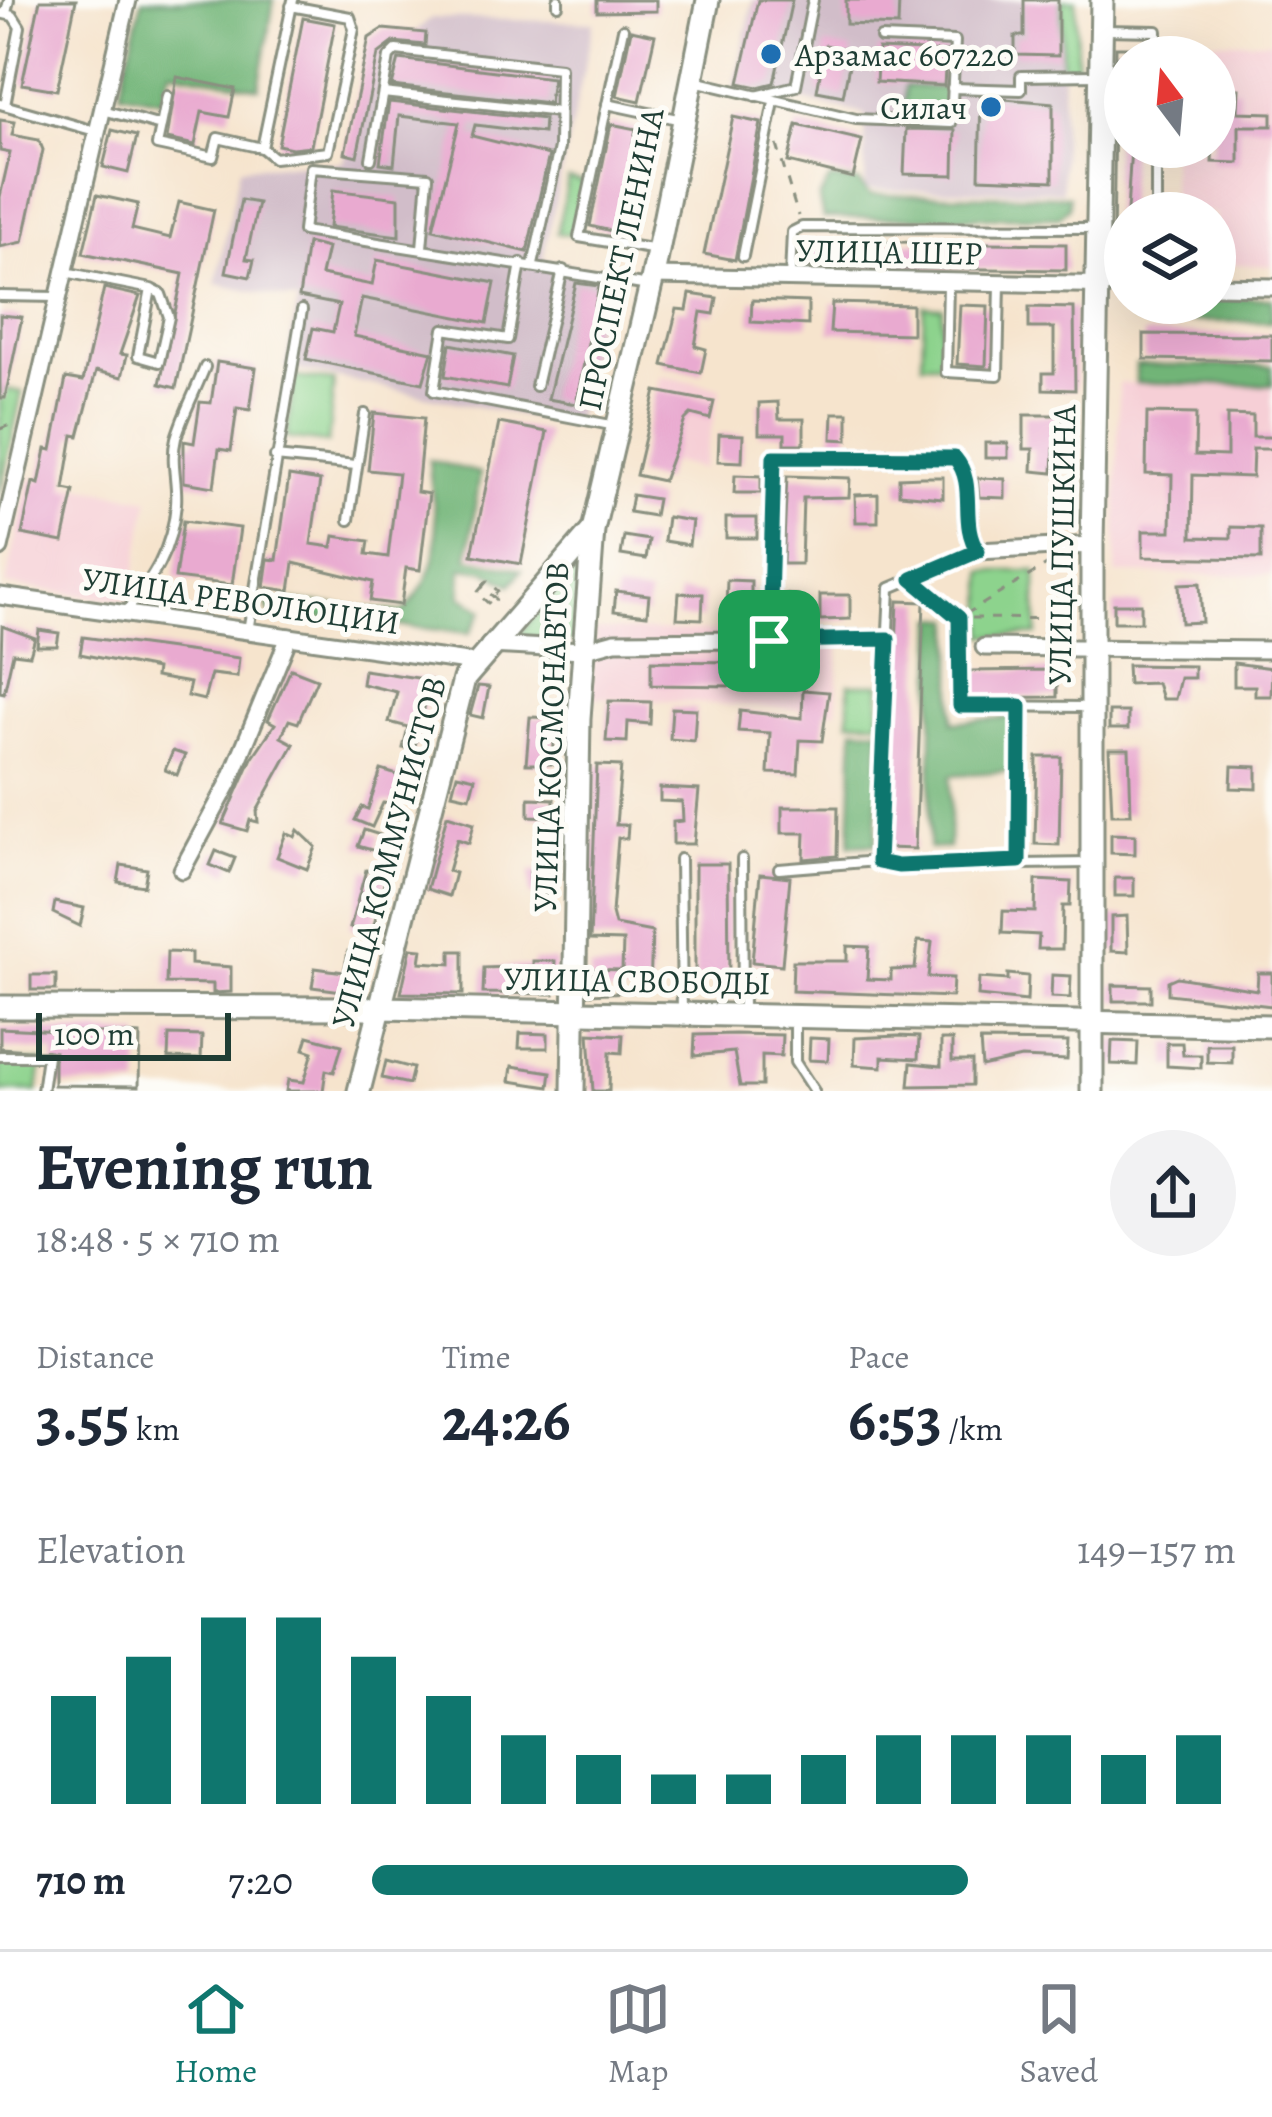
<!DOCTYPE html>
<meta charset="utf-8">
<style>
body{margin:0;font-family:Alegreya,serif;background:#f2f2f3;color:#1f2937;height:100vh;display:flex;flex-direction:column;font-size:45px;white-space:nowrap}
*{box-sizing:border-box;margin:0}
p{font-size:39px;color:#747a83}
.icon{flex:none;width:66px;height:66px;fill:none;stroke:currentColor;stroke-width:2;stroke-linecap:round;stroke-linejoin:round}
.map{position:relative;height:1091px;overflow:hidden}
.sheet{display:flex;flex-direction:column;background:#fff;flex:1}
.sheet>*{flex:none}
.needle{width:78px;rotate:344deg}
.controls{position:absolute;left:1104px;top:36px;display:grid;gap:24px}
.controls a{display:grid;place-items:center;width:132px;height:132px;border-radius:50%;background:#fff;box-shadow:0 12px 48px #0002;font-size:60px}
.scale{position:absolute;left:36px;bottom:30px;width:195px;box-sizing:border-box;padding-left:12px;border:6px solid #1f3d34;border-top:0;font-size:33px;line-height:42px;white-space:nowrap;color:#1f3d34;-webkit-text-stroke:9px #fdfcf7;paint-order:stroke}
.pin{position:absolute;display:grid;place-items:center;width:102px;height:102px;color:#fff;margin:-51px;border-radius:24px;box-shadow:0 6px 18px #0006}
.round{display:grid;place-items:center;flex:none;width:126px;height:126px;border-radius:63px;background:#f2f2f3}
.summary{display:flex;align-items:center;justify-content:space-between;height:204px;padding:0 36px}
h1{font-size:66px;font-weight:700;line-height:90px}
.figures{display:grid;grid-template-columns:repeat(3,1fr);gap:18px;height:204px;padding:12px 36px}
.figures div{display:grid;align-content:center}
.figures b{font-size:60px;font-weight:700}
.figures small{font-size:33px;font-weight:400}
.figures p{font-size:33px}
.chart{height:336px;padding:24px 36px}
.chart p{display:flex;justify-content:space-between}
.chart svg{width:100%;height:216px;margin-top:12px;stroke:#0f766e;stroke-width:6}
ul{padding:0 36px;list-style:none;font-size:39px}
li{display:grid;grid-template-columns:192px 144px 1fr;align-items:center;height:90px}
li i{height:30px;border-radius:15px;background:#0f766e}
.tab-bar{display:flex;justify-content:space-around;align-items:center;height:168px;border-top:3px solid #e0e1e3;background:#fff;font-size:33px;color:#747a83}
.tab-bar a{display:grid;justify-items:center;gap:6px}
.tab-bar .on{color:#0f766e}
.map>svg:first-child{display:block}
.built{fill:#f6cfd6}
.industrial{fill:#d1bdc9}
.green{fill:#8dd38d;stroke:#568860;stroke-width:3}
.forest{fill:#72b578;stroke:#487956;stroke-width:3}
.building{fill:#e9aad0}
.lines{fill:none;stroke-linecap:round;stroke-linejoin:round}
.lane-casing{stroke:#8a9080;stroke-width:14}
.street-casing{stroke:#8a9080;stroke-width:21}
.secondary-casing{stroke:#8a9080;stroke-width:27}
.path{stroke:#8a9080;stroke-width:3;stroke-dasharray:9 9;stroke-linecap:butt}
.lane{stroke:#fff;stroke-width:8}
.street{stroke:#fff;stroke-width:15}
.secondary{stroke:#fff;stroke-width:21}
.route-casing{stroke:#fff;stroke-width:24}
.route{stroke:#0f766e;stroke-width:15}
.poi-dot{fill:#1f6fb2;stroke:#fdfcf7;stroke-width:4.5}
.labels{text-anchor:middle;stroke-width:10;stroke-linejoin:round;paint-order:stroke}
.poi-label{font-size:33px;fill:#1f3d34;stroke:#fdfcf7;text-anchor:start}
.street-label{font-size:33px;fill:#1f3d34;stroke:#fdfcf7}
</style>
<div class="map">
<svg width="1272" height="1091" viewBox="0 0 1272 1091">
<rect width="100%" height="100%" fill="#fdfcf7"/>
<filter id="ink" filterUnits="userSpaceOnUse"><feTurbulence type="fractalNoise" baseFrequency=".00833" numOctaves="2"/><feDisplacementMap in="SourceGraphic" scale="24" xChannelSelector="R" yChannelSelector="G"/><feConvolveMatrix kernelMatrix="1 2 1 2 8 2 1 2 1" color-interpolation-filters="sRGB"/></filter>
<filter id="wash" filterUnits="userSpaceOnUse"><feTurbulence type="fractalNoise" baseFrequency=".004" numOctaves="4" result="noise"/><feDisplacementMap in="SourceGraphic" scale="48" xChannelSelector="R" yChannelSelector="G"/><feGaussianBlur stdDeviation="2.7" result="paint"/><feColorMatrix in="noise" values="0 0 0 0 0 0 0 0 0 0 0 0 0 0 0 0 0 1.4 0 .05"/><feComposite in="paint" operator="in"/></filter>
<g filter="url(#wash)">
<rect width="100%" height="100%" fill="#f6e4cd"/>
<g class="built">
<path d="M1171 41H1272V266L1215 263V213H1171V147H1215V57H1171Z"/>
<path d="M660 376 721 387 702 469 641 455Z"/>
<path d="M1119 383 1272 385V575L1116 574Z"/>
<path d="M30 478 149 499 130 601 6 585Z"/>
<path d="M596 630 839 634 837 711 592 697Z"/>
</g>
<g class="industrial">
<path d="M753 0H1063L1062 191 865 190V114L734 86Z"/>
<path d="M431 18 594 22 543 259 606 272 574 427 285 367 298 301 216 284 240 167 344 162 369 38 383 29 415 32Z"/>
</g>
<g class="green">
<path d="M1062 0H1076L1077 66 1062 67Z"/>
<path d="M568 179 586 183 576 236 557 233Z"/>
<path d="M924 306 942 307 940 363H922Z"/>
<path d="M294 377 334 381 328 443 287 438Z"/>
<path d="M0 388 22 392 0 494Z"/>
<path d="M579 565 574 642 516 638Z"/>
<path d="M984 571H1036L1037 635 985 636Z"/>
<path d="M849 684H880L879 721H849Z"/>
<path d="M0 1060 42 1062 38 1091H0Z"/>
</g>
<g class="forest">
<path d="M142 0H274L259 88 170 70 162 100 120 92Z"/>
<path d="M905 86 949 88 947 120 904 113Z"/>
<path d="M830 179 858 182 870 195 1069 196V207L1059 217 823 218 819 199Z"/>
<path d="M1215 298H1272V322L1134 321 1135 303H1215Z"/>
<path d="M1136 365 1272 366V385L1136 383Z"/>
<path d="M429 460 480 473 468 558 522 570 511 585 486 571 462 568 461 596 483 610 470 633 270 613 267 603 295 601 403 612C453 558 433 525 429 460Z"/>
<path d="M935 618 953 619V722L1012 717V771L951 775 949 848 929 849Z"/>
<path d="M854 728 880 729 876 844 850 845Z"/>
</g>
<g id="blocks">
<g class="building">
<path d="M40 0H76L57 90 22 84Z"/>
<path d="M597 0H656V11L597 12Z"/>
<path d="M758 0H792L774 83 758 87 739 83Z"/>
<path d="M846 0H899L898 26 846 24Z"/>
<path d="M1024 0H1058V56L1015 55V36H1024Z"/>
<path d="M303 18 335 24 311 146 292 148 278 145Z"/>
<path d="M383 29 426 33 425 45 394 42 378 54 357 156 345 153 369 38Z"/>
<path d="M631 30 655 35 640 101 617 96Z"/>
<path d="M825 45 852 50 843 96 817 91Z"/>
<path d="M1116 47H1132V57H1125V147H1131L1125 244H1113Z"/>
<path d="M878 49 946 52 944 86 876 82Z"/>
<path d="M399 59 552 78 549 103 392 86Z"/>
<path d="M177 77 235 89 229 117 202 112 195 145 167 139Z"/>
<path d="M1215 89H1239L1238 112 1272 113V126H1239V163L1212 162Z"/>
<path d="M981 97 1053 103V181L979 178Z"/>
<path d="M389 102 544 119 543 133 475 125 472 136 549 155 527 252 433 229 459 123 399 116 394 165 380 163Z"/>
<path d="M733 117 761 123 735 260 704 254Z"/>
<path d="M0 120 15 122 12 135 39 140 43 150 23 242 0 247V197L10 153 0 151Z"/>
<path d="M611 124 636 129 615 232 590 226Z"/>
<path d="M797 125 862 140 853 178 788 162Z"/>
<path d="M906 129 955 130 954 175 904 174Z"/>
<path d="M112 130 137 136 128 173 103 167Z"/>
<path d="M333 190 399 198V236L329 227Z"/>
<path d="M97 195 138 204 132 229 170 238 179 202 214 210 176 388 160 384 183 274 83 253Z"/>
<path d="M241 200 258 203 246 259 254 260 250 277 226 272Z"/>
<path d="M800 241 1066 244V270L799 267Z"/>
<path d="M307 243 327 248 321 275 372 285 377 260 495 283 487 323 362 298 354 336 432 352 423 383 306 359 313 328 333 332 339 305 299 297Z"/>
<path d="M576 283 599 286 576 404 548 399Z"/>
<path d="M104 288 140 296 120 354 127 355 122 377 96 371 79 436 73 435 64 489 74 491 63 542 22 534 33 482 39 484 46 449 52 450 66 378 83 381Z"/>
<path d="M690 294 717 298 714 314 701 312 695 346 706 349 701 373 663 365 677 309 687 310Z"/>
<path d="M752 300 808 302V325L751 322Z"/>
<path d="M832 303 912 305V334L830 332Z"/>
<path d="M960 305 988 306 986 366 957 364Z"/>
<path d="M1029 307 1074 308 1075 390 1043 389V373H1054V328H1029Z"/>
<path d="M0 315 22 317 5 398H0Z"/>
<path d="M1144 334 1272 335V361L1144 359Z"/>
<path d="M450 344 513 356 507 388 445 376Z"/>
<path d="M217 362 256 368 250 410 237 408 231 451 219 449 214 487 184 482V441L194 443 200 402 211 403Z"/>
<path d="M656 391 714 402 710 419 691 414 685 420 663 481 636 475Z"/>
<path d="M778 402 779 419H804V444H785V434H759V403Z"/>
<path d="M374 413 424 418 417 492 429 494 420 570 406 568 401 605 370 601 373 582 294 563 290 591 264 587 268 559 277 560 289 476 320 481 311 544 332 547 334 536 369 541 367 554 388 557 398 473 368 470Z"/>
<path d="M833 413H848V440L832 439Z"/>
<path d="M1147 413 1196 414 1195 455 1227 456V415L1253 416V437H1272V449H1253L1252 477 1193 475 1192 537 1231 538V527L1261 528V559L1143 557V531H1171L1172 475 1146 474Z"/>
<path d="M1024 415H1062V449H1054L1053 473 1032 471 1033 449H1024Z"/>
<path d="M499 423 547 432 521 564 472 555Z"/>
<path d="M719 434 743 435 742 462 718 461Z"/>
<rect x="985" y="443" width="23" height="15"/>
<path d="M735 475 761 476V493H734Z"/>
<path d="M787 476 850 478 849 497 803 498 801 564H783Z"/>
<path d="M922 477H943V498L899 494V478Z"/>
<path d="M977 478 1005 479V498L979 497Z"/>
<path d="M878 494V522H856L855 495Z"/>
<path d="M632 495 657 499 654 516 629 512Z"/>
<path d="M667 517 692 521 689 545 664 541Z"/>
<rect x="726" y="518" width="31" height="20"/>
<path d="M183 521 240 528 232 585 175 578Z"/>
<path d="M624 536 649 540 646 559 621 555Z"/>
<path d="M727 580 751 581V610L726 609Z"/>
<path d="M1200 583 1202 622 1181 623 1179 584Z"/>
<path d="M616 591 649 595 647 615 614 611Z"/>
<path d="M679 593 703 594 702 619 677 618Z"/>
<path d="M782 594 797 595 796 618 782 617Z"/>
<path d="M820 595H850V619L820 620Z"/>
<path d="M898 601 924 602 915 849 887 848Z"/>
<rect x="1114" y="604" width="27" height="18"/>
<path d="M2 626 35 638 30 655 13 653 4 693 0 692Z"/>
<path d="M39 630 59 633 57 646H37Z"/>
<path d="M83 637 239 658 237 677 211 674 204 700 187 696 190 683 155 677 156 669 80 654Z"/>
<path d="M651 661 736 662V686L651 685Z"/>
<path d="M1234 663 1272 668 1271 696H1255V686H1234Z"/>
<path d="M1127 665 1194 666V678H1180L1175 699H1162L1157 683 1128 684Z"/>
<path d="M291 669 317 679 298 723 289 720 281 737 294 744 257 811 258 822 250 820 247 831 223 824 252 758 275 724 268 720Z"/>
<path d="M364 670 431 680 414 750 403 748 408 727 389 722 397 692 362 684Z"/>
<path d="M1057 670V697L968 698V671Z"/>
<path d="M478 686 489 687 483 718 470 715Z"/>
<path d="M803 690 829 692 822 741 800 740 798 774 768 773 770 733 738 731 740 711 802 718Z"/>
<path d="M609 701 651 702 650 724 628 722 627 742 606 741Z"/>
<path d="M672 708 696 709 694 741 670 739Z"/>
<rect x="1109" y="712" width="19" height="17"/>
<path d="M530 717 555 718 553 764H526Z"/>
<path d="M1109 749H1129L1131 814H1112Z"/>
<path d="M173 751 185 755 177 775 165 770Z"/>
<path d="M1037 757H1061L1059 845 1035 844Z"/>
<path d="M597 765 621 766 616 825H628L627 838H618L612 913 615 925 652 932 650 991 590 994V969L622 970 623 941 590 940Z"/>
<path d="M1232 766 1257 767V789L1231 788Z"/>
<path d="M381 770 407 778 399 803H383L372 827 355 820 362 807 368 809Z"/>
<path d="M457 774 475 778 470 797 452 793Z"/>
<path d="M660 788 699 790 694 844H673V822L683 821 682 802 660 801Z"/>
<path d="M529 798 554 799V817L529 816Z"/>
<path d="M782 807H838L837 856 804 859 805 833H782Z"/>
<path d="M447 815 474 823 469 843 457 839 448 871 455 873 449 896 427 889Z"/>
<path d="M298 830 316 847 307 869 277 857 286 833 295 837Z"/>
<path d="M364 830 380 835 375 851 358 846Z"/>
<path d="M1111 834 1135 835V854L1111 853Z"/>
<path d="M216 851 235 858 229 873 210 865Z"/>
<path d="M695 864H728L729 978H695Z"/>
<path d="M121 865 147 869 144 886 118 882Z"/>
<path d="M366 870 386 876 372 933 350 928Z"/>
<path d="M530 871H554L553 895H530Z"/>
<path d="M760 874 790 877 782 965 752 962Z"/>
<rect x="1115" y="878" width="19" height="18"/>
<path d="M1036 880 1071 882 1070 906H1063L1062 949H1038L1039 935 1002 933 1003 911 1035 912Z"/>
<path d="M55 902 84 908 80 926 53 913Z"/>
<path d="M1127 916 1128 952 1111 951V917Z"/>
<path d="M918 941 932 942 928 977 953 978 952 997 792 991 793 961H847V946L869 947 867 979 891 980V970L915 969Z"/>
<path d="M411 948 422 949 420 962 451 964V951H463V994L401 993Z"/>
<path d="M348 951 361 953 357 993 312 987 315 968 344 972Z"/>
<path d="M167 952 191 953V964L231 967V992L213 993V984L166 983Z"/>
<path d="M533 961H555L554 994 483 993 484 968 533 966Z"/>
<path d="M1258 973H1272V1006L1168 994V981L1177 977 1257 990Z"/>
<path d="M1008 974 1028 976 1027 1001 978 996 979 978 1008 980Z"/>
<rect x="31" y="975" width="25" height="15"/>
<path d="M1052 975 1071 976 1070 998 1051 997Z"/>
<path d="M1113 985 1151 986V1001H1113Z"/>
<path d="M0 1028 140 1035 139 1086 54 1085V1052L0 1048Z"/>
<path d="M520 1033 548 1034V1048H519Z"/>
<path d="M589 1033 623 1035 622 1053 610 1052 609 1091H593Z"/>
<path d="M735 1034 782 1035 781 1056 762 1055V1086H740L734 1052 694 1056 695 1035Z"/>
<path d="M169 1035 202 1036 201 1059 168 1058Z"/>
<path d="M308 1036 342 1045 334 1072 326 1070 323 1091H286L288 1080 304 1082 313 1052 304 1049Z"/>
<path d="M898 1036 919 1037 918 1059 882 1057V1067L854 1065 855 1038Z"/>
<path d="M810 1038 829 1039 828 1061 809 1060Z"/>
<path d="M941 1040H952V1061H972V1085L909 1086 911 1063 941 1066Z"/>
<path d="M980 1041 1068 1042 1067 1060 1021 1058 982 1067Z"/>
<path d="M1112 1041 1138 1042 1137 1065 1111 1064Z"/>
<path d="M1167 1043H1182L1183 1055H1201V1068L1167 1066Z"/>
<path d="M1207 1045H1232V1063L1207 1062Z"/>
<path d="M386 1061 413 1068 409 1084 382 1078Z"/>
<path d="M512 1066 551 1072 549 1087 510 1081Z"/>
</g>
</g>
</g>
<g filter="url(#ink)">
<use href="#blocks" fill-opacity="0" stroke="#8a9080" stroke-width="3"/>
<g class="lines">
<defs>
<g id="lane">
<path d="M558 0V5"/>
<path d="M291 6 350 17 354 29 328 152 274 158 262 148 293 0"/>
<path d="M0 13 13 16 20 27 5 105"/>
<path d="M6 13 9 0"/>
<path d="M623 29 579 237 657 250"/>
<path d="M1103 30 1157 31V57"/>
<path d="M694 81 856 119 951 123 955 41 881 38"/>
<path d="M952 88 1021 90V76L1099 75"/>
<path d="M383 93 559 112"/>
<path d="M756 96 796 86 813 0"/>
<path d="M0 104 95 131"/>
<path d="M607 104 682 120"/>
<path d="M103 110 161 126 157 145 213 157 218 138 262 148"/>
<path d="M161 126 167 96"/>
<path d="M371 159 389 57 396 50 560 68 559 148 533 265"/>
<path d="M1156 213V147"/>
<path d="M422 248 428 177 311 168 303 231 649 286"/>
<path d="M743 256 774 102"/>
<path d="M521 263 508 339 444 329 434 391 616 426"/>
<path d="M65 272 151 289 138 356 159 362 169 317 161 294 151 289"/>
<path d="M790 278 792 232 802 227 1096 228"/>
<path d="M948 284 946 372 998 375 1000 284"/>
<path d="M0 296 57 297"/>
<path d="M536 386 563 270"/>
<path d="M275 457 356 465"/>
<path d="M349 520 365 414"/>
<path d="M978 551 890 588 877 861 898 866 1090 863"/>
<path d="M124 614C153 579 172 550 176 504 178 482 170 462 176 438 183 414 196 390 205 367"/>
<path d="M959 618 960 706 1086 707"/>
<path d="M248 631 302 310"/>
<path d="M680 859 682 1013"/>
<path d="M742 859 743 1014"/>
<path d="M1019 861 1020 706"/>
<path d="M779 869 877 861"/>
<path d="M795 1018V1062L814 1091"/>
<path d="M0 1056H47L42 1091"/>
</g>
<g id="street">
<path d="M653 276 1125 285"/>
<path d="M1215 286 1272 287"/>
<path d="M0 548 128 0"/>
<path d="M0 596 474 663"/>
<path d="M769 641 774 457 955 458C978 485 957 523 978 551L1092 545"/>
<path d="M489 645 582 650 615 641 888 639"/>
<path d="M984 647 1272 650"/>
<path d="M182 870 229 783 289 637"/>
</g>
<g id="secondary">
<path d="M0 1007 380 1008 1272 1026"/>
<path d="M359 1091 464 679 592 531"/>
<path d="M573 1091 579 718 593 530 653 276 708 0"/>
<path d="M1092 1091V545L1102 0"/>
</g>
</defs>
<use href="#lane" class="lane-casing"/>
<use href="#street" class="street-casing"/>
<use href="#secondary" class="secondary-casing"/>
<g class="path">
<path d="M777 145 798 216"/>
<path d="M0 429 15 423"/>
<path d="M482 587 487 581 498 591 488 603 477 593 482 587 503 605"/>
<path d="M923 587 953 612"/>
<path d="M966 614 1050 563"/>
<path d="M972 618 1076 619"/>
</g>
<use href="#lane" class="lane"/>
<use href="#street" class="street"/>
<use href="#secondary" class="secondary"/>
</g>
</g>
<g class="lines" filter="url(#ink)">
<defs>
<path id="route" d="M774 457 955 458C978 485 958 523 978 551L912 579 959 618 960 706H1020L1019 861 898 866 878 862 888 639 769 641Z"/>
</defs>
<use href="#route" class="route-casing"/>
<use href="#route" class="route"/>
</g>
<g class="poi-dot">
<circle cx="771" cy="54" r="12"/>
<circle cx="991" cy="107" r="12"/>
</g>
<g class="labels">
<g class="poi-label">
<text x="795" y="66">Арзамас 607220</text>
<text x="967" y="119" text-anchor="end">Силач</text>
</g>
<g class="street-label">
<text transform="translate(889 251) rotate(1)" y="12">УЛИЦА ШЕР</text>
<text transform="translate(620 259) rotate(-78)" y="12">ПРОСПЕКТ ЛЕНИНА</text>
<text transform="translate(1061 545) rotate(-89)" y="12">УЛИЦА ПУШКИНА</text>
<text transform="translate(241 600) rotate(8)" y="12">УЛИЦА РЕВОЛЮЦИИ</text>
<text transform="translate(550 737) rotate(-88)" y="12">УЛИЦА КОСМОНАВТОВ</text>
<text transform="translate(388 852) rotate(-75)" y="12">УЛИЦА КОММУНИСТОВ</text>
<text transform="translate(637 980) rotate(1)" y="12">УЛИЦА СВОБОДЫ</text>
</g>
</g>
</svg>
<div class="controls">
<a><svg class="needle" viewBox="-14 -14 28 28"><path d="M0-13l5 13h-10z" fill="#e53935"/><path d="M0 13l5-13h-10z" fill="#747a83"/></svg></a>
<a><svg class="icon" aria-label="layers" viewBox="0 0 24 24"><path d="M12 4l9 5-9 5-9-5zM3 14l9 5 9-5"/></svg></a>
</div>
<div class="scale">100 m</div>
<div class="pin" style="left:769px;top:641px;background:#1e9e55"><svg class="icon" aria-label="arrive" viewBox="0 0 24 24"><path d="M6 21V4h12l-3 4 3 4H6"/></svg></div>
</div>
<section class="sheet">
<div class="summary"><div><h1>Evening run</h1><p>18:48 · 5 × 710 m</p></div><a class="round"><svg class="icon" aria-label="share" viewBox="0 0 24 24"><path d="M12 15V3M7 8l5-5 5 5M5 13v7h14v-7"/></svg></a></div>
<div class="figures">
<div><p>Distance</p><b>3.55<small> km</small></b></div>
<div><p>Time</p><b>24:26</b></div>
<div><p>Pace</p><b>6:53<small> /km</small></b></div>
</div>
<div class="chart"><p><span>Elevation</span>149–157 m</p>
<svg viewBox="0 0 160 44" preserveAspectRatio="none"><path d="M5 44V22M15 44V14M25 44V6M35 44V6M45 44V14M55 44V22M65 44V30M75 44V34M85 44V38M95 44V38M105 44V34M115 44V30M125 44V30M135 44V30M145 44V34M155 44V30"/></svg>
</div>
<ul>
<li><b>710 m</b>7:20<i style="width:69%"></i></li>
</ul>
</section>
<nav class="tab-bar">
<a class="on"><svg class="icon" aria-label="home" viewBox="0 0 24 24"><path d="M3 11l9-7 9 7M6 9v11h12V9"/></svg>Home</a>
<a><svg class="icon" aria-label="map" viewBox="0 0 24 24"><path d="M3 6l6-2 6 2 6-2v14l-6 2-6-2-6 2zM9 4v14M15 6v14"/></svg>Map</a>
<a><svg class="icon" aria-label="saved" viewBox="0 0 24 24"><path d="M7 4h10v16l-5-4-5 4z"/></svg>Saved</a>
</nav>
